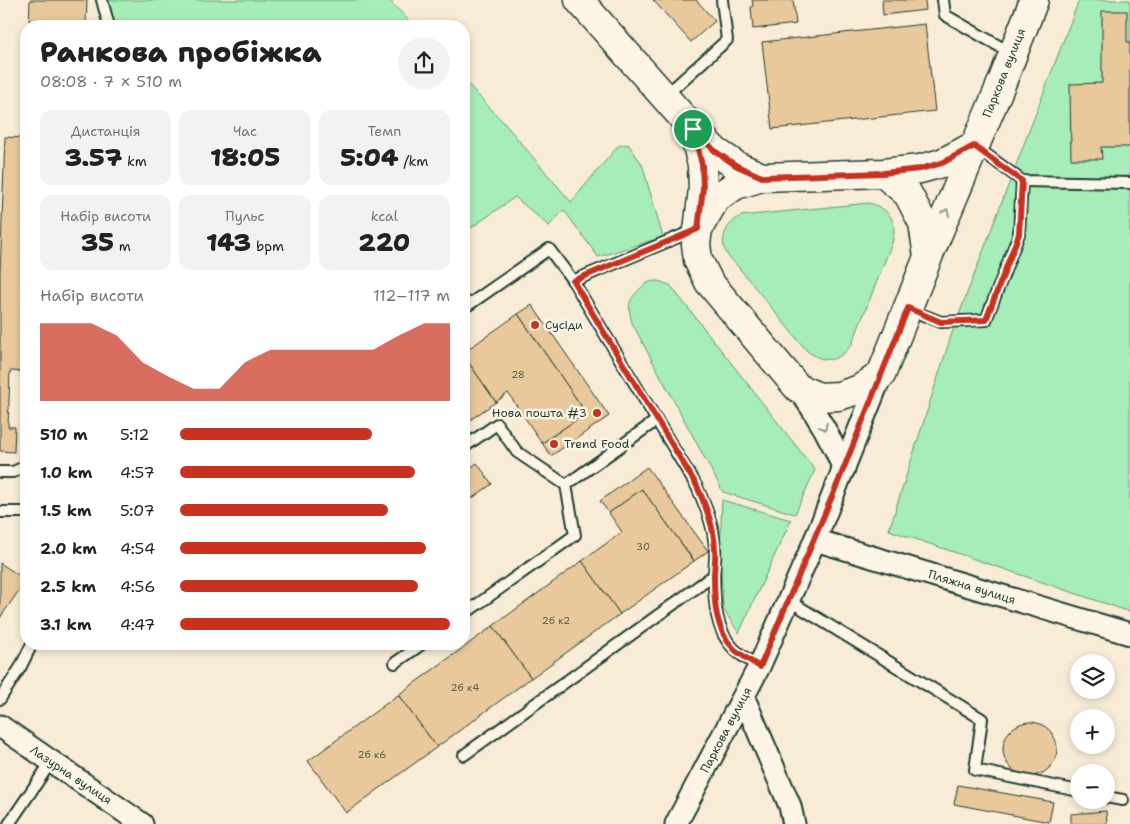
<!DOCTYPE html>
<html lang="uk">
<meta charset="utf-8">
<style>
body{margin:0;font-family:"Shantell Sans",sans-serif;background:#f2f2f2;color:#222;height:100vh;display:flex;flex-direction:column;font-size:19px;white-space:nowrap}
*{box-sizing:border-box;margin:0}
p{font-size:16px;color:#767676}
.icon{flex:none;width:28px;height:28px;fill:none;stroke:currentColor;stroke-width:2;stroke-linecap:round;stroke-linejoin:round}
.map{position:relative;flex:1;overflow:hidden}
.details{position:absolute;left:20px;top:20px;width:450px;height:630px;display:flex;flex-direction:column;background:#fff;border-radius:20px;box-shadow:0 2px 8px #0003}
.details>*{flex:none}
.buttons{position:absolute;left:1070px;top:654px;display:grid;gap:10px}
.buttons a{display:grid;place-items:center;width:45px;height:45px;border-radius:50%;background:#fff;box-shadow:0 2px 8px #0003;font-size:25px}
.pin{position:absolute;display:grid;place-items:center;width:42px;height:42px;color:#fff;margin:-21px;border:2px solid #fff;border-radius:50%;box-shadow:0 1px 5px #0007}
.round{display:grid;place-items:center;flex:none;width:52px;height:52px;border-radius:26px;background:#f2f2f2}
.summary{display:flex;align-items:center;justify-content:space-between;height:85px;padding:0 20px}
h1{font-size:28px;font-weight:800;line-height:38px}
.metrics{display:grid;grid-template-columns:repeat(3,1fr);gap:8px;height:85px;padding:5px 20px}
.metrics div{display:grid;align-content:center;border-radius:12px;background:#f2f2f2;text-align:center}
.metrics b{font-size:25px;font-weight:800}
.metrics small{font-size:14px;font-weight:400}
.metrics p{font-size:14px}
.chart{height:140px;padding:10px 20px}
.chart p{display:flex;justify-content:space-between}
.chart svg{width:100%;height:90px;margin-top:5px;fill:#c8321e;opacity:.7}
ul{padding:0 20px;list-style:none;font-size:16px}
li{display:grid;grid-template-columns:80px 60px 1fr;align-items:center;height:38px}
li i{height:12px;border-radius:6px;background:#c8321e}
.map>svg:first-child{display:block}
.green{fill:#a7edb9;stroke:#639576}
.building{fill:#e9c99b;stroke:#1f3d34}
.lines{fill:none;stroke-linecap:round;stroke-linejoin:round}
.lane-casing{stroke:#1f3d34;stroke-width:14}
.street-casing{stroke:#1f3d34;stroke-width:25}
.secondary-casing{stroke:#1f3d34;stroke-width:31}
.lane{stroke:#fcf5e5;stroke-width:10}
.street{stroke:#fcf5e5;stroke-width:21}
.secondary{stroke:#fcf5e5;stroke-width:28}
.oneway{stroke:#8e998c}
.route-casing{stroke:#fff;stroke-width:10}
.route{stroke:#c8321e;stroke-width:6}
.poi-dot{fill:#c8321e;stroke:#fcf5e5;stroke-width:2}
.labels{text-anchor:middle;stroke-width:5;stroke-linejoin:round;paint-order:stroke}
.number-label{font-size:10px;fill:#52604e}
.street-label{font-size:12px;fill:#1f3d34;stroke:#fcf5e5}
.poi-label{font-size:12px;fill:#1f3d34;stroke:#fcf5e5;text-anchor:start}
</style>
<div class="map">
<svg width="1130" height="824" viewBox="0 0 1130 824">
<rect width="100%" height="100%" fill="#f8ecd6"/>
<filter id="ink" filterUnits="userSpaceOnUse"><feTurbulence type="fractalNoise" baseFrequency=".02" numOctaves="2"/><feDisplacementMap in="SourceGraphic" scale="10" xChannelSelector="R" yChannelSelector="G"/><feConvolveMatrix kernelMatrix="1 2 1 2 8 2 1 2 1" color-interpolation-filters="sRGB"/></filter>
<g filter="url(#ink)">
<g class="green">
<path d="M106 0H389L414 26H112Z"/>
<path d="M1079 0H1130V612L889 530 952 333Z"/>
<path d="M464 80 504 123 571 202 618 146 628 144 642 164 663 237 598 257 564 210 549 226 515 197 464 233Z"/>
<path d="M869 203C890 209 898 221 892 243L852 344C838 363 824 364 806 350L735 263C716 248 722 226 741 216Z"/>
<path d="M658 281 670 285 815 470 795 514 723 492 632 323C628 306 627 301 640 289 646 283 649 281 658 281Z"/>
<path d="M722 500 791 520 739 633 723 609 720 550Z"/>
</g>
<g class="building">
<path d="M30 0H87L86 26H29Z"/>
<path d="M653 0H696L715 21 691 42Z"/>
<path d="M752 0H793L796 24 753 29 751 7 753 6Z"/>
<path d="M882 0H925L926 10 883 15Z"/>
<path d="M1102 11H1127V42H1130V147H1101L1102 159H1071L1070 84 1102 83Z"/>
<path d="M925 24 935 111 772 129 762 42Z"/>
<path d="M5 137 26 138V372L10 371 8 427H15L14 452 0 451V275Z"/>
<path d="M532 305 609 416 551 456 542 443 586 413 518 314Z"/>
<path d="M518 314 586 413 542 443 508 393 496 402 464 356V352Z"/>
<path d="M464 356 496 402 464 424Z"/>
<path d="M477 463 492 484 464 504V473Z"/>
<path d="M647 467 708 551 694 561 642 489 609 513 600 501Z"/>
<path d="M642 489 694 561 620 614 582 561 622 532 609 513Z"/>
<path d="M582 561 620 614 531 678 493 626Z"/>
<path d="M0 563 26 580 0 618Z"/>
<path d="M493 626 531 678 437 747 398 695Z"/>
<path d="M398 695 437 747 346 813 308 761Z"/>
<circle cx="1030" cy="749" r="27"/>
<path d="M958 785 1053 802 1049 822 954 804Z"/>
<path d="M1106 811 1107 824H1071V814Z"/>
</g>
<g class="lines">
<defs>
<g id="lane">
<path d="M102 0 109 26"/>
<path d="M943 0 945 15 1011 53"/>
<path d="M666 95 727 40 722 0"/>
<path d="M975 146 1022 181 1130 183"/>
<path d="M695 230 573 281 697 487C706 507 714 526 715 549 716 558 714 567 714 576 714 601 715 630 734 649 741 656 751 661 759 667"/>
<path d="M464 308 549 249 573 281"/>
<path d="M908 309 941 322 986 320 1019 234 1022 181"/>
<path d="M464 447 497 424 517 452 566 485 575 535 464 614"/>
<path d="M0 472H13L26 466"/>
<path d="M566 485 657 420"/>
<path d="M0 512H26"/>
<path d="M788 600 982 719 975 770 1079 791"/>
<path d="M395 663 422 644"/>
<path d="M0 699 20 668 32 644"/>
<path d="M464 755 714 575"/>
<path d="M1106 797 1123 800"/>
<path d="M9 824 51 762"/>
</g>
<g id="street">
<path d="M798 388C817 414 832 439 844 469"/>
<path d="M815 540 1130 634"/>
<path d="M744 698 790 806 794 824"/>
<path d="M0 726 142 824"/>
<path d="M676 824 759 667 815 540 881 375"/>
</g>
<g id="secondary">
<path d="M579 0 693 129 716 152 737 166 762 177"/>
<path d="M693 129 702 165 703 189 699 222"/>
<path d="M883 173 908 194 923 223 928 257 881 375 860 389 839 396 819 397 798 388 709 282 698 260 696 244 698 229 716 198 736 185 762 177 883 173 920 169 942 163 974 146"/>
<path d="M928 257 1002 82 1034 0"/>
</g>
</defs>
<use href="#lane" class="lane-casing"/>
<use href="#street" class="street-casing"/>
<use href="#secondary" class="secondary-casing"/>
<use href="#lane" class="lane"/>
<use href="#street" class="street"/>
<use href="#secondary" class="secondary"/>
</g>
<defs><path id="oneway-chevron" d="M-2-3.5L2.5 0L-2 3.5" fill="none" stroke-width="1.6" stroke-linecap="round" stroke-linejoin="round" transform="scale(1.25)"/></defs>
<g class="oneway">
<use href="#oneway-chevron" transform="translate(946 212) rotate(-67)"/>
<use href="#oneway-chevron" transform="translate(824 427) rotate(61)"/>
</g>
</g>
<g class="lines" filter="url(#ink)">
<defs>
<path id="route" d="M693 129 716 152 737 166 762 177 883 173 920 169 942 163 974 146 1022 181 1019 234 986 320 941 322 908 308 839 480 760 667C751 661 742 656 734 649 715 630 714 601 714 576 714 567 716 558 715 549 714 526 706 507 697 486L573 281 698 229 703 188 702 165Z"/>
</defs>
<use href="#route" class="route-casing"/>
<use href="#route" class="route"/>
</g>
<g class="poi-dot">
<circle cx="535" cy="325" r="5"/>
<circle cx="597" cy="413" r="5"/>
<circle cx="554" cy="444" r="5"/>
</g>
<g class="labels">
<g class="number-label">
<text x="518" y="378">28</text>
<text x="643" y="550">30</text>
<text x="556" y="624">2б к2</text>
<text x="465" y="691">2б к4</text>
<text x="372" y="758">2б к6</text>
</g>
<g class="street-label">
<text transform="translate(1004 73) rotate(-68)" y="4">Паркова вулиця</text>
<text transform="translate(972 587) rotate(17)" y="4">Пляжна вулиця</text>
<text transform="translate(726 730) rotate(-62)" y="4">Паркова вулиця</text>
<text transform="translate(71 775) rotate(34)" y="4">Лазурна вулиця</text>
</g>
<g class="poi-label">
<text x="545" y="329">Сусіди</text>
<text x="587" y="417" text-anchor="end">Нова пошта #3</text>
<text x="564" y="448">Trend Food</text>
</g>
</g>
</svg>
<div class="buttons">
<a><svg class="icon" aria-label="layers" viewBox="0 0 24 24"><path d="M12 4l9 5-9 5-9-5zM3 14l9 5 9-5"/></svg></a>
<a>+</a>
<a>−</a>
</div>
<div class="pin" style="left:693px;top:129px;background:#1e9e55"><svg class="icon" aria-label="arrive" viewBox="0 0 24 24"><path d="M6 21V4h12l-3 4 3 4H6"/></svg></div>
<section class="details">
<div class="summary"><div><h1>Ранкова пробіжка</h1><p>08:08 · 7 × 510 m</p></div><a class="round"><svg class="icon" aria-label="share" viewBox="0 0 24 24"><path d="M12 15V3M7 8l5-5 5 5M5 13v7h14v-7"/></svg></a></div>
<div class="metrics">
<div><p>Дистанція</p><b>3.57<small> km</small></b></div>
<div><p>Час</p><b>18:05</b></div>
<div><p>Темп</p><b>5:04<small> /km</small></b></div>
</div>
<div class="metrics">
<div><p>Набір висоти</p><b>35<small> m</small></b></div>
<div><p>Пульс</p><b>143<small> bpm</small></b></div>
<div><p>kcal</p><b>220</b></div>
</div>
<div class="chart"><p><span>Набір висоти</span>112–117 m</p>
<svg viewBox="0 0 160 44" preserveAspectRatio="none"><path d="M0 44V6L10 6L20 6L30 12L40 25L50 32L60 38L70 38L80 25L90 19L100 19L110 19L120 19L130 19L140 12L150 6L160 6V44z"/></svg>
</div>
<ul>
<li><b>510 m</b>5:12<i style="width:71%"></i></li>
<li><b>1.0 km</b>4:57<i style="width:87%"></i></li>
<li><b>1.5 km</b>5:07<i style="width:77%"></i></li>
<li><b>2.0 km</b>4:54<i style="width:91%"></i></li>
<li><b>2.5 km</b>4:56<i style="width:88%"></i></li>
<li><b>3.1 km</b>4:47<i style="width:100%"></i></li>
</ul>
</section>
</div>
